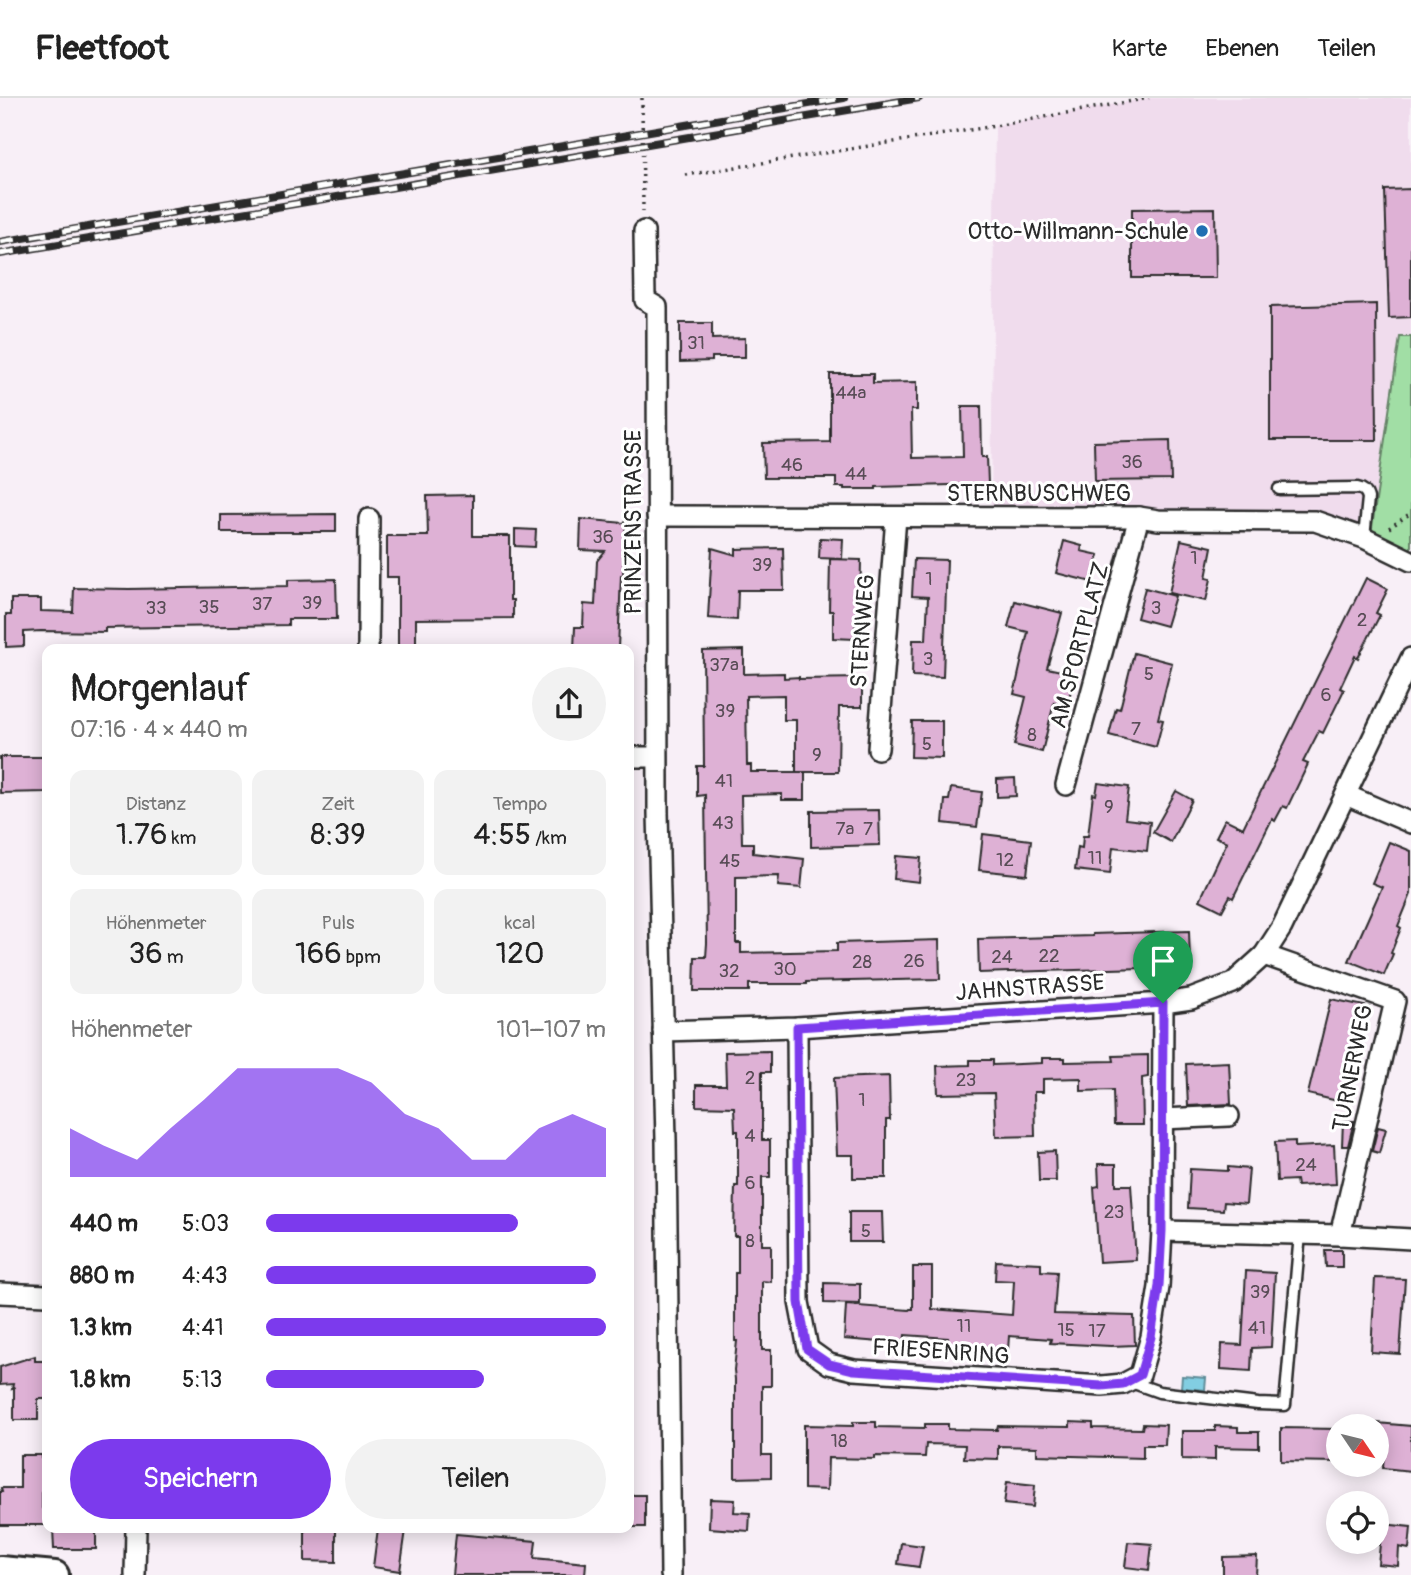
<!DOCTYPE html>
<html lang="de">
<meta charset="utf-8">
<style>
body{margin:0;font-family:Pangolin,sans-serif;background:#f2f2f2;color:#222;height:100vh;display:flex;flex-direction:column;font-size:26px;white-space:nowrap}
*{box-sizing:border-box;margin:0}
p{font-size:23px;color:#767676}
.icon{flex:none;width:38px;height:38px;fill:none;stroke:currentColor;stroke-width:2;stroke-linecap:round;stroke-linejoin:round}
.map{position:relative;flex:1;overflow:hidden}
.panel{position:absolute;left:42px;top:546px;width:592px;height:889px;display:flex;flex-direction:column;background:#fff;border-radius:14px;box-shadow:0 4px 18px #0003}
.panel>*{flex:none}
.needle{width:46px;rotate:125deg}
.tools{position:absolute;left:1326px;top:1316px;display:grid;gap:14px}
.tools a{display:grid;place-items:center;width:63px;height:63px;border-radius:50%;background:#fff;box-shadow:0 4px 18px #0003;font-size:35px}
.pin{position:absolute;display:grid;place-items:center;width:60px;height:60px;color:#fff;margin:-72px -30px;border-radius:50% 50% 50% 0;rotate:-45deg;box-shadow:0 0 7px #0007}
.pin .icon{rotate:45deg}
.round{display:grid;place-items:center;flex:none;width:74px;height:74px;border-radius:37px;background:#f2f2f2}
.summary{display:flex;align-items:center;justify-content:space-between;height:119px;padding:0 28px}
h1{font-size:38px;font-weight:600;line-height:52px}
.figures{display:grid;grid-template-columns:repeat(3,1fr);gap:10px;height:119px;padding:7px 28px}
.figures div{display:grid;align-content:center;border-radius:14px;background:#f2f2f2;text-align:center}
.figures b{font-size:30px;font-weight:600}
.figures small{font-size:19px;font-weight:400}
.figures p{font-size:19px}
.chart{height:196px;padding:14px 28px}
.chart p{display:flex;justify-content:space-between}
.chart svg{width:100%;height:126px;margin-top:7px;fill:#7c3aed;opacity:.7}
.button{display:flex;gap:14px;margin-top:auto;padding:14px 28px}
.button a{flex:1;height:80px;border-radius:42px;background:#7c3aed;color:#fff;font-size:28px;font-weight:600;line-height:80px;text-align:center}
.button a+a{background:#f2f2f2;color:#222}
ul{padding:0 28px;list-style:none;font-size:23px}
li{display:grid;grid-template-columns:112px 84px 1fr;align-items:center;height:52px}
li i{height:18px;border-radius:9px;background:#7c3aed}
header{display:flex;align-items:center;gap:42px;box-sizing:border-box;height:98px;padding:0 35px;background:#fff;border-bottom:2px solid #e0e0e0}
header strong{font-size:33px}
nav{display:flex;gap:38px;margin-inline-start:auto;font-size:24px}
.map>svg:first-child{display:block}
.built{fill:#f0dced}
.green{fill:#a1dea5;stroke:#668468;stroke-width:2}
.water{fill:#82cee2;stroke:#5f8d99;stroke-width:2}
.building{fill:#deb1d5;stroke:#2b2b2b;stroke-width:2}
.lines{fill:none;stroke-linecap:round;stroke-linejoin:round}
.lane-casing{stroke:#2b2b2b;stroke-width:15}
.street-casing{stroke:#2b2b2b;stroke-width:24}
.secondary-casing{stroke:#2b2b2b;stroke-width:32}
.path{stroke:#2b2b2b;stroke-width:3.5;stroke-dasharray:2 5;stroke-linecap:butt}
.lane{stroke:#fff;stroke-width:10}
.street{stroke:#fff;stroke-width:19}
.secondary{stroke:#fff;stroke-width:26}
.rail-casing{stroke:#2b2b2b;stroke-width:8}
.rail{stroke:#fff;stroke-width:5;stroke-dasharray:16;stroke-linecap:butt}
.route-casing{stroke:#fff;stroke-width:14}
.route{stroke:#7c3aed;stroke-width:9}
.poi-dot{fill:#1f6fb2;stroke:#fff;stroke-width:2.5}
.labels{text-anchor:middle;stroke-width:6;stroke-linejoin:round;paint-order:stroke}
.number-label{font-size:19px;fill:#584c56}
.poi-label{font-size:23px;fill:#2b2b2b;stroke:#fff;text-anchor:end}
.street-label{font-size:23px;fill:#2b2b2b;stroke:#fff}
</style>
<header>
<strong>Fleetfoot</strong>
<nav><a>Karte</a><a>Ebenen</a><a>Teilen</a></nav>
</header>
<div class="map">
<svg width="1411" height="1477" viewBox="0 0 1411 1477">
<rect width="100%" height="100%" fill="#f8eff7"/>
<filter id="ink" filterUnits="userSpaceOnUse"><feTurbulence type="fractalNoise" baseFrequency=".0143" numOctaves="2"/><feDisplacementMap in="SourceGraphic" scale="14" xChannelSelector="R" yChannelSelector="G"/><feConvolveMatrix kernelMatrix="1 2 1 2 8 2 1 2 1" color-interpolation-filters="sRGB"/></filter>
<g filter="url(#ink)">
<path class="built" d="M1149 0H1411V239H1400L1370 443 1315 423 991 419 995 28Z"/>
<path class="green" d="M1400 239H1411V462L1370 443Z"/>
<path class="water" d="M1182 1278 1206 1280 1205 1292 1181 1290Z"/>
<g class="building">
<path d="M1411 91V219L1389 220 1385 92Z"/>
<path d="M1215 110 1216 180H1132V111Z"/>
<path d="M1376 206 1377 342H1270V209Z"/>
<path d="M680 225H712V241L745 240V259H712V263L680 264Z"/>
<path d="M830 276H873V285L917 284V312H911L912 360 963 359 962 308H981L982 359H987L988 386 876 389V391H844V389H836V380H764L763 345 830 344Z"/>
<path d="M1170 342 1171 382 1095 383 1094 344Z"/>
<path d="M473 397V438H510V502H513V520L416 521V551H398V479H387V438H428L427 398Z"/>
<path d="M336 416V434H221V417Z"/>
<path d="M581 421 624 425 626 422 623 477H621L618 551H574L575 529H583L584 506 595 507 597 463 605 453 580 452Z"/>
<path d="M515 431 536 432 535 449 515 448Z"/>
<path d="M820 440 843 441 842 461 819 460Z"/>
<path d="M1181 442 1212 449 1206 480 1211 481 1206 503 1169 495Z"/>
<path d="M1064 443 1082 448 1081 453 1099 457 1092 484 1056 475Z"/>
<path d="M712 450 736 457V451L783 450 784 492H738L737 522 708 520Z"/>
<path d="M830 461 861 462 860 514H856L855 541 833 540V513H829Z"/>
<path d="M914 461 947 462 943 579 912 578 913 542H926L928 499 912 498Z"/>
<path d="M1366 480 1388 491 1376 515 1380 517 1358 560 1355 558 1340 590 1344 592 1323 635 1319 633 1303 664 1308 666 1287 710 1283 708 1275 723 1272 721 1233 800 1230 798 1222 813 1200 802 1227 744 1216 739 1225 721 1243 730Z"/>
<path d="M336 481 337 521H288V527L105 530V534L41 533 24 534V548L6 549V517H11V501H41V513L73 514 74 490 129 491 288 488V482Z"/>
<path d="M1145 490 1175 498 1166 528 1137 520Z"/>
<path d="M1015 503 1062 515 1047 570 1075 576 1067 608 1054 605 1042 654 1014 647 1026 599 1014 596 1028 534 1008 529Z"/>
<path d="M744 552V576L784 575V580L799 579V581L862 580V609H839L838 674H796V622H784V597L746 598 747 667H751V674H805V702H782V696L741 697 742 745H753V755L804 761 801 790 778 788 779 778 736 779V845H741V855L837 853V845L939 842 940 881 806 884V886H749V893H694L695 859H706L707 845 705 697 697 698V668H704L703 553Z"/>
<path d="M1134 555 1172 565 1158 621 1163 622 1156 649 1109 637 1116 610 1120 611Z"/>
<path d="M912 623H942V660L911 659Z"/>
<path d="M0 659H47V694L0 695Z"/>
<path d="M1015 680 1016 698 997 699V681Z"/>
<path d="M1098 685 1129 689 1125 721 1150 724 1147 753 1113 749 1110 776 1075 772 1078 749 1082 750 1083 738H1088L1093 696 1096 697Z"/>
<path d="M951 690 982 694 977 729 943 725 945 702H949Z"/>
<path d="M1176 693 1192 702 1171 744 1153 734Z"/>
<path d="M879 712 880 747 811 749V713Z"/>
<path d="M983 736 1031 742 1027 777 979 772Z"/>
<path d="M1389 744 1411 753V796L1398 828 1401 830 1391 855 1393 856 1384 877 1349 863 1382 789 1372 785Z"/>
<path d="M896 758 921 760 919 784 894 781Z"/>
<path d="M1189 833 1190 864 1143 865V870L979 875 978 841 1093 838V836Z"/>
<path d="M1331 901 1369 909 1346 1005 1308 996Z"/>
<path d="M770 953V974H762V1042H770V1079H762V1147H771V1184L762 1183V1252H771V1288H762V1357H771V1379L735 1380V1281L734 1272 737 1243H735V1175H738V1138H734L735 1088H738V1033H735L734 1009 696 1008V987H726L725 954Z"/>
<path d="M1148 957V979L1142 980 1143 1027H1114L1113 992 1081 993V980L1043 981V994H1034L1035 1038 996 1039 994 995 938 996 937 968 970 967V962H993V967L1042 965V960H1065V964L1114 963 1113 958Z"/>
<path d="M1229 964 1231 1006 1188 1008 1186 966Z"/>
<path d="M889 978 890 1022H886V1080H853V1057H837L834 980Z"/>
<path d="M1343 1023H1354L1348 1048H1342Z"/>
<path d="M1378 1029 1386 1031 1379 1055 1372 1053Z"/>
<path d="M1295 1043V1049L1334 1047 1336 1086 1297 1088 1296 1082 1277 1083 1275 1044Z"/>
<path d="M1055 1053 1056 1083H1039L1038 1054Z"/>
<path d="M1098 1066H1116V1087H1131L1136 1162 1099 1164 1094 1089 1099 1088Z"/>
<path d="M1228 1069 1249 1071 1246 1106 1224 1104 1223 1112 1188 1110 1190 1071 1228 1073Z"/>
<path d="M849 1114H882L883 1144H849Z"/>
<path d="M1325 1152H1342V1169H1326Z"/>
<path d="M996 1163 1041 1165V1173L1057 1174 1054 1216 1134 1218 1135 1247 1111 1248 1050 1245 1051 1241 1009 1238 1008 1252 947 1248 948 1240 905 1237 904 1246 844 1241 846 1207 909 1212 910 1211H913V1169H932V1211L1012 1217 1014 1183 995 1182Z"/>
<path d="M1246 1173 1275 1175 1271 1249 1252 1250 1251 1273 1221 1271 1222 1246 1242 1247Z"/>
<path d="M1375 1180 1405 1181 1400 1256 1371 1254Z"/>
<path d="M824 1185 860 1186V1206L824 1205Z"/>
<path d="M35 1258V1263H47V1301H38V1322H14V1290L12 1291 13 1286 0 1287V1269Z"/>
<path d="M853 1324H876V1329L925 1330V1326H948V1331L997 1332 998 1328 1070 1329V1324L1093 1325V1330L1142 1331 1143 1326 1166 1327 1165 1347H1143V1360L1037 1357V1349L998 1348V1361L964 1360 965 1347 926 1346 925 1359 875 1358V1361L828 1360 827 1392 804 1391V1327L853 1328Z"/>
<path d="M1377 1325 1411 1328V1373L1383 1370 1384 1354H1377Z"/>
<path d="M1215 1328 1238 1329V1334H1259V1350L1215 1349V1362L1182 1361V1333H1215Z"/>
<path d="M1281 1330 1338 1331V1364L1281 1363Z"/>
<path d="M20 1357H42V1410H47V1427H0V1394H2L1 1390H20Z"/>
<path d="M1007 1384 1035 1387 1033 1409 1004 1406Z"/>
<rect x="628" y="1397" width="17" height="32"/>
<path d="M710 1401 735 1402 734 1414 750 1415 749 1433 709 1430Z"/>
<path d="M1382 1426 1411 1429 1409 1451 1399 1449 1398 1468 1378 1466Z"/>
<path d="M53 1430H96V1451H54Z"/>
<path d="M305 1430H336V1464L305 1463Z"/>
<path d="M378 1430 406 1432 400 1473 373 1469Z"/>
<path d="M456 1436 536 1443 534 1460 586 1465 585 1477H452Z"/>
<path d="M1128 1444 1152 1446 1149 1472 1125 1469Z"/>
<path d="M901 1445 923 1448 919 1469 898 1466Z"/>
<path d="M1257 1458 1256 1477H1223V1459Z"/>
</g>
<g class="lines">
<defs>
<g id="lane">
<path d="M1279 391 1357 390C1363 391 1366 393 1368 400L1364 440"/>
<path d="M1131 1284 1159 1294 1258 1306 1285 1307 1300 1136"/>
</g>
<g id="street">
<path d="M644 133 645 202 657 209 658 715 666 1042 671 1477"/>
<path d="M657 418 1139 419 1158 422 1315 423 1364 440 1411 463"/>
<path d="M368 551 369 421"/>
<path d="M878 651 896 419"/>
<path d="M628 659H657"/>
<path d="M1066 687 1139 419"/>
<path d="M1346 697 1411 725"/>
<path d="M1264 857 1395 903 1340 1137"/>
<path d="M797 929 799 1204 808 1251 829 1266 854 1272 1102 1288 1123 1286 1140 1277 1151 1239 1159 1189 1162 1133 1163 905"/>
<path d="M663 933 797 929 1163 905 1191 901 1233 885 1264 857 1282 829 1411 560"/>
<path d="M1162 1021 1229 1018"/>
<path d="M1162 1133 1340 1137 1411 1141"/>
<path d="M0 1195 47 1197"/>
<path d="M135 1477 136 1430"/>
</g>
<path id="secondary" d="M0 1472 55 1477"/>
</defs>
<use href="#lane" class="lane-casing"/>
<use href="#street" class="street-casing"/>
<use href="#secondary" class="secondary-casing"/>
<g class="path">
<path d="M642 0 643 113"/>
<path d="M686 77 995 28 1149 0"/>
<path d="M1389 430 1411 415"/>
</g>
<use href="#lane" class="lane"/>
<use href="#street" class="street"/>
<use href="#secondary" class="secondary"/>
<defs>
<g id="rail">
<path d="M0 144 844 0"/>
<path d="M0 156 919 0"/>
</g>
</defs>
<use href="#rail" class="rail-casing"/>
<use href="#rail" class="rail"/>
</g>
</g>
<g class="lines" filter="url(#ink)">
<defs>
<path id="route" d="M1163 905 1162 1133 1159 1188 1151 1239 1140 1277 1123 1286 1102 1288 854 1272 829 1266 807 1251 799 1204 797 929Z"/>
</defs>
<use href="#route" class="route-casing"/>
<use href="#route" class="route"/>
</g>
<circle class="poi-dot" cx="1202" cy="133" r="7"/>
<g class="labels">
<g class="number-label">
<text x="696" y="251">31</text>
<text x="851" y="301">44a</text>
<text x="1132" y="370">36</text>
<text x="792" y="373">46</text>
<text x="856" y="382">44</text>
<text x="603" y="445">36</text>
<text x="1194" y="466">1</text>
<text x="762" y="473">39</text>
<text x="929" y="487">1</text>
<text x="312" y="511">39</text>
<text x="262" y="512">37</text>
<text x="209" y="515">35</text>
<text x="156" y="516">33</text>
<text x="1156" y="516">3</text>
<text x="1362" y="528">2</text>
<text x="928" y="567">3</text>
<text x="724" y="573">37a</text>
<text x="1149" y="582">5</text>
<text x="1326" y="603">6</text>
<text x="725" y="619">39</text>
<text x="1136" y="637">7</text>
<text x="1032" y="643">8</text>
<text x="927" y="652">5</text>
<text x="817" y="663">9</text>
<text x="724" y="689">41</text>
<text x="1109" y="715">9</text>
<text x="723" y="731">43</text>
<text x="845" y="737">7a</text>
<text x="868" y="737">7</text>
<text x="1095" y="766">11</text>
<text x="1005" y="768">12</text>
<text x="730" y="769">45</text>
<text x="1049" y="864">22</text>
<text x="1002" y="865">24</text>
<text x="914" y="869">26</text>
<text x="862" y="870">28</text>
<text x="785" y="877">30</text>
<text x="729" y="879">32</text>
<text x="750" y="986">2</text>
<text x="966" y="988">23</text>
<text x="862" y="1008">1</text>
<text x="750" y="1044">4</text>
<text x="1306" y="1073">24</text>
<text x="750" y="1091">6</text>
<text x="1114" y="1120">23</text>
<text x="866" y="1139">5</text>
<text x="750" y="1149">8</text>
<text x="1260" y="1200">39</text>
<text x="964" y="1234">11</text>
<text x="1257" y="1236">41</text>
<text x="1066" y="1238">15</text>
<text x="1097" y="1239">17</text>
<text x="839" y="1349">18</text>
</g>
<g class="poi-label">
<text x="1188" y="141">Otto-Willmann-Schule</text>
</g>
<g class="street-label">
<text x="1039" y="403">STERNBUSCHWEG</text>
<text transform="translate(633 424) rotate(-90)" y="8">PRINZENSTRASSE</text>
<text transform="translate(862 533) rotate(-86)" y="8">STERNWEG</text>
<text transform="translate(1079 547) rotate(-75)" y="8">AM SPORTPLATZ</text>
<text transform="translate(1030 889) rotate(-4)" y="8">JAHNSTRASSE</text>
<text transform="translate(1352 970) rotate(-79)" y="8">TURNERWEG</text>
<text transform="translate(941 1253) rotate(4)" y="8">FRIESENRING</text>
</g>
</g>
</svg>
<div class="tools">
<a><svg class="needle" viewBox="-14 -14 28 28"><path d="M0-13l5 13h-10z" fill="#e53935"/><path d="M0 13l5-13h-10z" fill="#767676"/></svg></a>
<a><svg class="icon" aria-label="locate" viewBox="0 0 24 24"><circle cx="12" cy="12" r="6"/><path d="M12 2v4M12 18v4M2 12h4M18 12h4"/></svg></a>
</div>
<div class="pin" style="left:1163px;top:905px;background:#1e9e55"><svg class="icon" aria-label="arrive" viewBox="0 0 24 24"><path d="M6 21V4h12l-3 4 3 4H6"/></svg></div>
<section class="panel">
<div class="summary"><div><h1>Morgenlauf</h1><p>07:16 · 4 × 440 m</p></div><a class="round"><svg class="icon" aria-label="share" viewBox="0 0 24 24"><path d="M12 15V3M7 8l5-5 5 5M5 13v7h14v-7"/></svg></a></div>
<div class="figures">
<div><p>Distanz</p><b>1.76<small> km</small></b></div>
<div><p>Zeit</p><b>8:39</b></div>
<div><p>Tempo</p><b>4:55<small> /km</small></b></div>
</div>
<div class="figures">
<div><p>Höhenmeter</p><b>36<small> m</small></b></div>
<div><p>Puls</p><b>166<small> bpm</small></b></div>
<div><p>kcal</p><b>120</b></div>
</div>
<div class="chart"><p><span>Höhenmeter</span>101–107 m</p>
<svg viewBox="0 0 160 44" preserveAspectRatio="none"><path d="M0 44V27L10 33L20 38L30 27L40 17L50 6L60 6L70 6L80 6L90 11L100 22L110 27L120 38L130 38L140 27L150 22L160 27V44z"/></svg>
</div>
<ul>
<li><b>440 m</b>5:03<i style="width:74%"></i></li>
<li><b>880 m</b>4:43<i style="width:97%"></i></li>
<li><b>1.3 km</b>4:41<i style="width:100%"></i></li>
<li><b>1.8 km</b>5:13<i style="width:64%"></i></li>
</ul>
<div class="button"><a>Speichern</a><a>Teilen</a></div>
</section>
</div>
